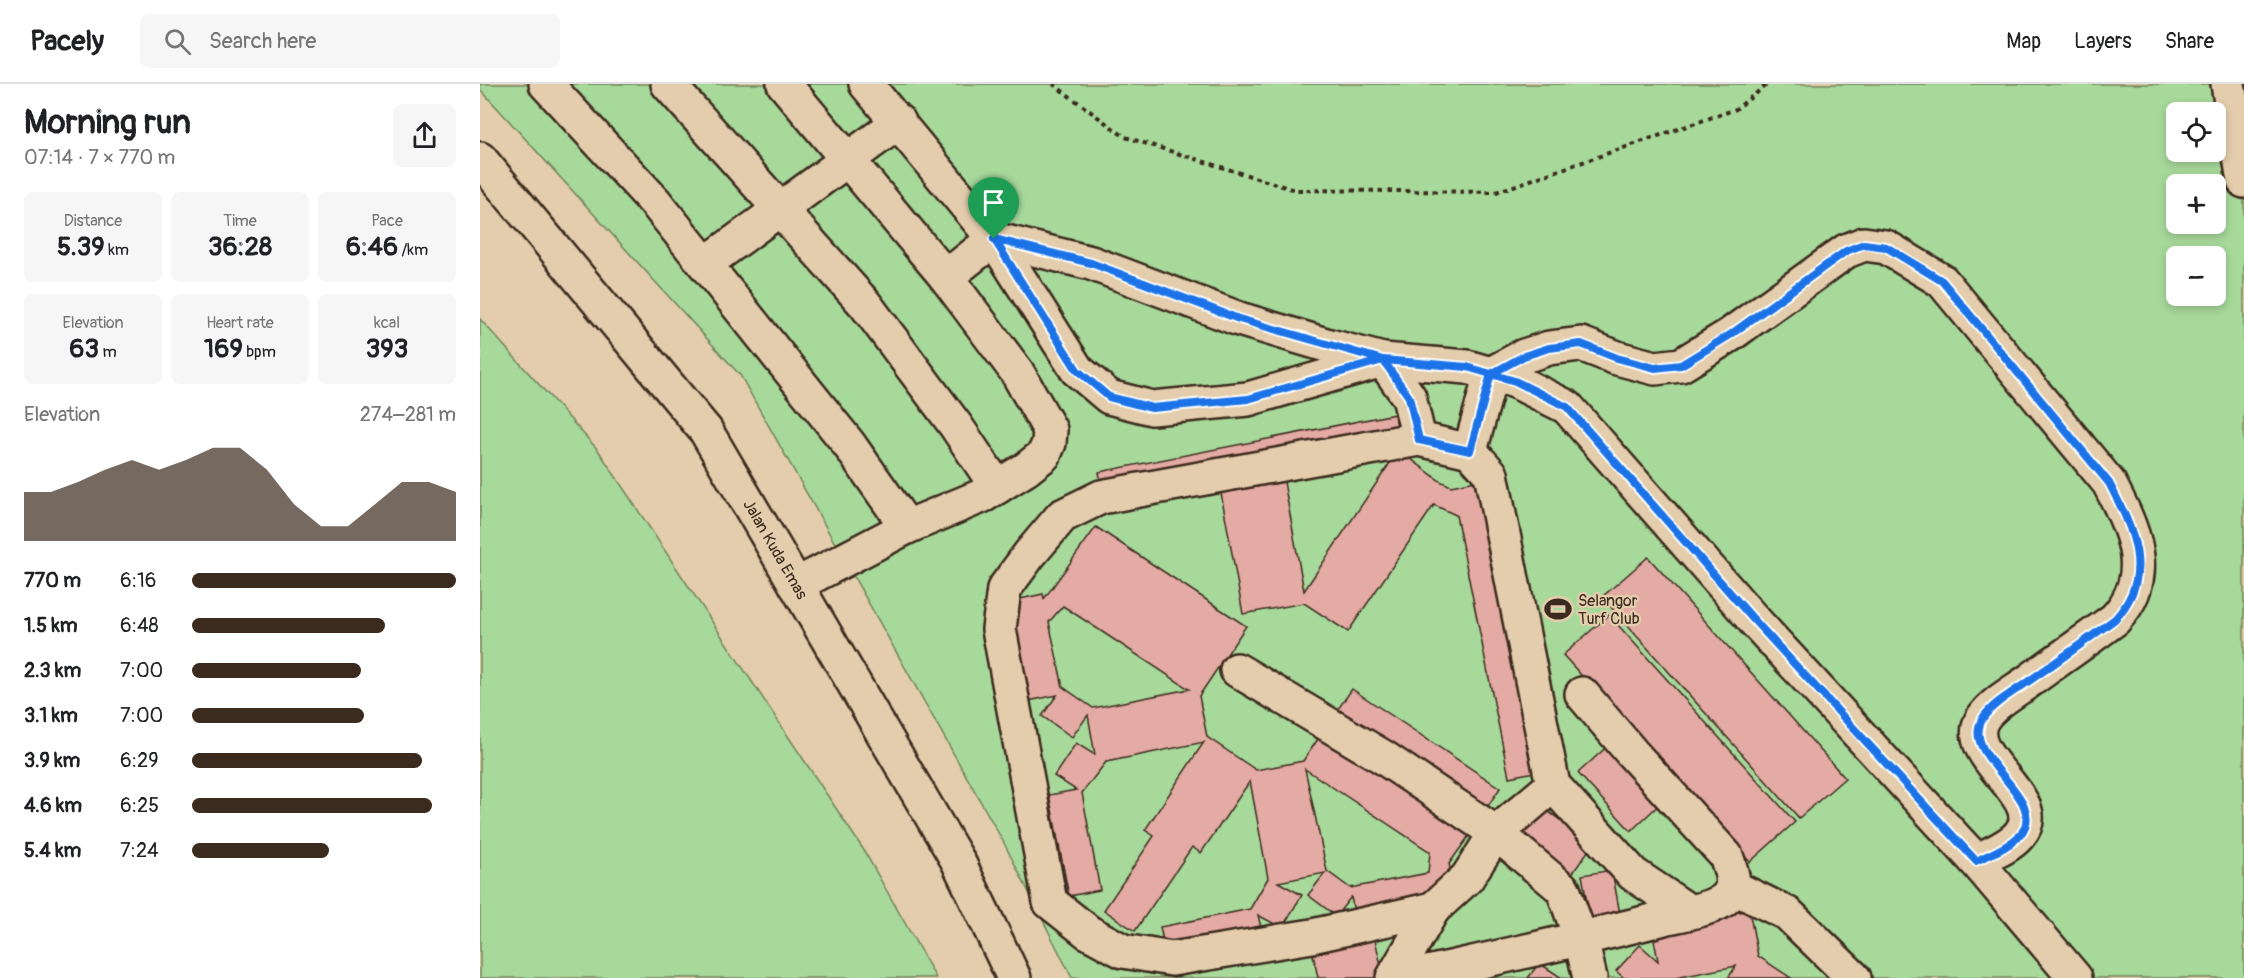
<!DOCTYPE html>
<meta charset="utf-8">
<style>
body{margin:0;font-family:Pangolin,sans-serif;background:#f6f6f6;color:#202124;height:100vh;display:flex;flex-direction:column;font-size:22px;white-space:nowrap}
*{box-sizing:border-box;margin:0}
p{font-size:20px;color:#757577}
.icon{flex:none;width:33px;height:33px;fill:none;stroke:currentColor;stroke-width:2;stroke-linecap:round;stroke-linejoin:round}
.map{position:relative;flex:1;overflow:hidden}
.side{display:flex;flex-direction:column;background:#fff;width:480px}
.side>*{flex:none}
.buttons{position:absolute;left:1686px;top:18px;display:grid;gap:12px}
.buttons a{display:grid;place-items:center;width:60px;height:60px;border-radius:9px;background:#fff;box-shadow:0 3px 9px #0003;font-size:30px}
.pin{position:absolute;display:grid;place-items:center;width:51px;height:51px;color:#fff;margin:-62px -26px;border-radius:50% 50% 50% 0;rotate:-45deg;box-shadow:0 0 6px #0007}
.pin .icon{rotate:45deg}
.round{display:grid;place-items:center;flex:none;width:63px;height:63px;border-radius:9px;background:#f6f6f6}
.headline{display:flex;align-items:center;justify-content:space-between;height:102px;padding:0 24px}
h1{font-size:33px;font-weight:700;line-height:45px}
.stats{display:grid;grid-template-columns:repeat(3,1fr);gap:9px;height:102px;padding:6px 24px}
.stats div{display:grid;align-content:center;border-radius:9px;background:#f6f6f6;text-align:center}
.stats b{font-size:26px;font-weight:700}
.stats small{font-size:16px;font-weight:400}
.stats p{font-size:16px}
.chart{height:168px;padding:12px 24px}
.chart p{display:flex;justify-content:space-between}
.chart svg{width:100%;height:108px;margin-top:6px;fill:#3b2a1e;opacity:.7}
ul{padding:0 24px;list-style:none;font-size:20px}
li{display:grid;grid-template-columns:96px 72px 1fr;align-items:center;height:45px}
li i{height:15px;border-radius:8px;background:#3b2a1e}
header{display:flex;align-items:center;gap:36px;box-sizing:border-box;height:84px;padding:0 30px;background:#fff;border-bottom:2px solid #e0e0e0}
header strong{font-size:28px}
nav{display:flex;gap:33px;margin-inline-start:auto;font-size:21px}
.search{width:420px;height:54px;background:#f6f6f6;display:flex;align-items:center;gap:15px;box-sizing:border-box;padding:0 21px;border-radius:9px;color:#757577;font-size:22px}
main{display:flex;flex:1;min-height:0}
.map>svg:first-child{display:block}
.green{fill:#a7d99b;stroke:#71825c;stroke-width:1.5;fill-rule:evenodd}
.building{fill:#e4aaa4;stroke:#3b2a1e;stroke-width:1.5;fill-rule:evenodd}
.lines{fill:none;stroke-linecap:round;stroke-linejoin:round}
.minor-casing{stroke:#3b2a1e;stroke-width:38}
.path{stroke:#3b2a1e;stroke-width:4;stroke-dasharray:4.5 4.5;stroke-linecap:butt}
.minor{stroke:#e3cdac;stroke-width:33}
.route-casing{stroke:#fff;stroke-width:12}
.route{stroke:#1a73e8;stroke-width:8}
.labels{text-anchor:middle;stroke-width:4.5;stroke-linejoin:round;paint-order:stroke}
.street-label{font-size:16px;fill:#3b2a1e;stroke:#e3cdac}
.poi-label{font-size:16px;fill:#3b2a1e;stroke:#e3cdac;text-anchor:start}
</style>
<header>
<strong>Pacely</strong>
<div class="search"><svg class="icon" aria-label="search" viewBox="0 0 24 24"><circle cx="10" cy="10" r="6"/><path d="M15 15l6 6"/></svg>Search here</div>
<nav><a>Map</a><a>Layers</a><a>Share</a></nav>
</header>
<main>
<section class="side">
<div class="headline"><div><h1>Morning run</h1><p>07:14 · 7 × 770 m</p></div><a class="round"><svg class="icon" aria-label="share" viewBox="0 0 24 24"><path d="M12 15V3M7 8l5-5 5 5M5 13v7h14v-7"/></svg></a></div>
<div class="stats">
<div><p>Distance</p><b>5.39<small> km</small></b></div>
<div><p>Time</p><b>36:28</b></div>
<div><p>Pace</p><b>6:46<small> /km</small></b></div>
</div>
<div class="stats">
<div><p>Elevation</p><b>63<small> m</small></b></div>
<div><p>Heart rate</p><b>169<small> bpm</small></b></div>
<div><p>kcal</p><b>393</b></div>
</div>
<div class="chart"><p><span>Elevation</span>274–281 m</p>
<svg viewBox="0 0 160 44" preserveAspectRatio="none"><path d="M0 44V24L10 24L20 20L30 15L40 11L50 15L60 11L70 6L80 6L90 15L100 29L110 38L120 38L130 29L140 20L150 20L160 24V44z"/></svg>
</div>
<ul>
<li><b>770 m</b>6:16<i style="width:100%"></i></li>
<li><b>1.5 km</b>6:48<i style="width:73%"></i></li>
<li><b>2.3 km</b>7:00<i style="width:64%"></i></li>
<li><b>3.1 km</b>7:00<i style="width:65%"></i></li>
<li><b>3.9 km</b>6:29<i style="width:87%"></i></li>
<li><b>4.6 km</b>6:25<i style="width:91%"></i></li>
<li><b>5.4 km</b>7:24<i style="width:52%"></i></li>
</ul>
</section>
<div class="map">
<svg width="1764" height="894" viewBox="0 0 1764 894">
<rect width="100%" height="100%" fill="#e3cdac"/>
<filter id="ink" filterUnits="userSpaceOnUse"><feTurbulence type="fractalNoise" baseFrequency=".0167" numOctaves="2"/><feDisplacementMap in="SourceGraphic" scale="12" xChannelSelector="R" yChannelSelector="G"/><feConvolveMatrix kernelMatrix="1 2 1 2 8 2 1 2 1" color-interpolation-filters="sRGB"/></filter>
<g filter="url(#ink)">
<g class="green">
<path d="M0 0H1764V894H592L524 759 260 291 0 5ZM1696 28H1736V68H1696ZM1696 100H1736V140H1696ZM1696 172H1736V212H1696Z"/>
<path d="M0 235 118 366 383 765 456 894H0Z"/>
</g>
<g class="building">
<path d="M915 330 922 368 960 397 971 402 1011 394 1070 685 1029 693 976 431 954 421 868 548 824 519 763 530 741 409 804 398 824 507 916 370 626 427 619 388Z"/>
<path d="M616 443 766 542 719 612 727 653 776 686 823 677 842 649 991 749 969 780 978 817 876 837 871 813 856 832 828 811 845 789 798 798 822 811 802 844 778 831 784 857 687 876 680 843 770 825 788 794 770 697 721 769 712 763 655 847 624 826 674 752 665 746 724 658 626 678 602 709 620 806 589 812 569 711 596 706 574 692 596 659 615 671 608 631 592 653 562 632 577 611 548 617 527 518 563 510 564 515ZM583 522 709 605 613 624 583 603 569 538ZM825 685 950 768 948 789 870 804 847 787Z"/>
<path d="M1168 473 1365 694 1319 734 1122 513Z"/>
<path d="M1129 531 1315 738 1270 778 1083 571Z"/>
<path d="M872 605 1020 704 1006 725 858 625Z"/>
<path d="M1132 658 1185 715 1151 747 1098 689Z"/>
<path d="M1062 723 1113 760 1092 790 1041 753Z"/>
<path d="M1132 786 1141 836 1111 841 1102 791Z"/>
<path d="M1269 826 1278 872 1311 894H1248L1256 882 1195 894H1144L1136 887 1160 861 1178 877 1172 845Z"/>
<path d="M893 847 904 894H838L831 861Z"/>
<path d="M1059 879 1082 894H1048Z"/>
</g>
<g class="lines">
<defs>
<g id="minor">
<path d="M66 0 176 119 368 359 427 443 504 411 546 385 564 371 569 359 570 346 537 288 466 193 304 0"/>
<path d="M188 0 385 220 476 342 517 403"/>
<path d="M386 0 514 155 597 286 629 313 672 324 768 315 903 276 929 313 939 355"/>
<path d="M1748 0 1764 97"/>
<path d="M0 75 226 347 478 777 534 894"/>
<path d="M225 180 419 38"/>
<path d="M466 193 514 155 611 179 759 235 846 261 903 276 987 283 1035 297 1087 323 1273 535 1496 777 1595 894"/>
<path d="M990 367 1011 290 1044 272 1069 264 1101 260 1137 274 1175 284 1201 281 1250 251 1366 167 1384 160 1406 163 1462 197 1629 399C1653 445 1676 491 1635 535 1607 556 1578 576 1549 597 1535 607 1513 619 1503 634 1477 673 1572 714 1539 751 1529 763 1510 770 1496 777"/>
<path d="M316 501 427 443"/>
<path d="M757 586 903 673 1016 749 1083 805 1101 855 1110 894"/>
<path d="M1253 803 1308 830 1374 894"/>
<path d="M953 825 832 852 692 875 643 867 608 848 570 818 519 545 524 505 549 471 582 432 621 413 939 355 990 367 1011 390 1073 701 1153 790 1210 828"/>
<path d="M913 894 953 825 987 794 1016 749 1073 701"/>
<path d="M925 894C1010 875 1096 857 1180 835 1196 831 1235 825 1246 814 1258 802 1251 786 1246 772L1153 670 1102 610"/>
</g>
</defs>
<use href="#minor" class="minor-casing"/>
<path class="path" d="M573 0 645 53 815 106 1016 108 1256 25 1288 0"/>
<use href="#minor" class="minor"/>
</g>
</g>
<g class="lines" filter="url(#ink)">
<defs>
<path id="route" d="M514 155 611 179 759 235 903 276 929 313 939 356 990 367 1011 290 1044 272 1069 264 1101 260 1137 274 1175 284 1201 281 1250 251 1366 167 1384 160 1406 163 1462 197 1629 399C1653 445 1676 491 1635 535 1607 556 1578 577 1549 597 1535 607 1513 619 1503 634 1477 673 1572 713 1540 751 1529 763 1510 770 1496 777L1273 535 1087 323 1035 297 987 283 903 276 768 315 672 324 629 313 597 286 514 155"/>
</defs>
<use href="#route" class="route-casing"/>
<use href="#route" class="route"/>
</g>
<defs>
<symbol id="stadium-bare" viewBox="-9 -9 18 18"><path d="M0-5a6.5 5 0 1 0 0 10a6.5 5 0 1 0 0-10ZM-3.5-1.8h7v3.6h-7Z" fill="#3b2a1e" stroke="#e3cdac" stroke-width="2.5" paint-order="stroke"/></symbol>
</defs>
<g fill-rule="evenodd">
<use href="#stadium-bare" x="1059" y="506" width="38" height="38"/>
</g>
<g class="labels">
<g class="street-label">
<text transform="translate(296 465) rotate(60)" y="6">Jalan Kuda Emas</text>
</g>
<g class="poi-label">
<text x="1098" y="522">Selangor<tspan x="1098" dy="18">Turf Club</tspan></text>
</g>
</g>
</svg>
<div class="buttons">
<a><svg class="icon" aria-label="locate" viewBox="0 0 24 24"><circle cx="12" cy="12" r="6"/><path d="M12 2v4M12 18v4M2 12h4M18 12h4"/></svg></a>
<a>+</a>
<a>−</a>
</div>
<div class="pin" style="left:514px;top:155px;background:#1e9e55"><svg class="icon" aria-label="arrive" viewBox="0 0 24 24"><path d="M6 21V4h12l-3 4 3 4H6"/></svg></div>
</div>
</main>
